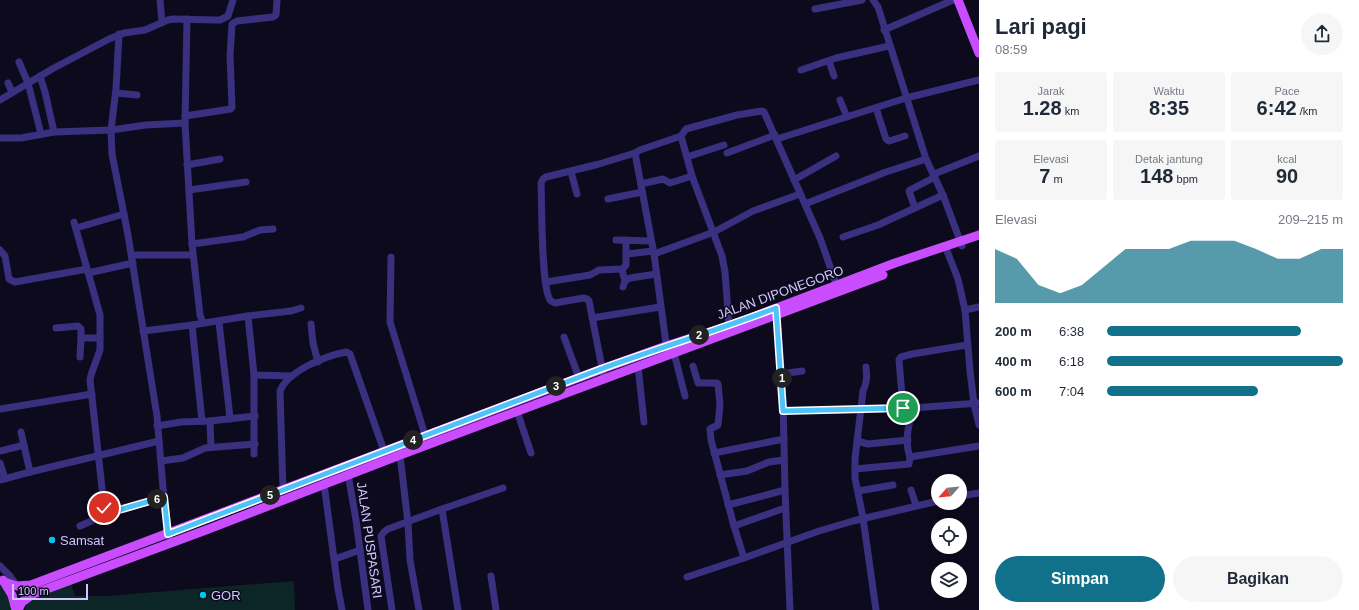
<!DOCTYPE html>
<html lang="id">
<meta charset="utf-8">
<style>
body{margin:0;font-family:Helvetica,sans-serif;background:#f6f6f7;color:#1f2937;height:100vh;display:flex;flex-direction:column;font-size:15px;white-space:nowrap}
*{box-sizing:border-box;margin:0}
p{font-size:13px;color:#747a83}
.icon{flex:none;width:22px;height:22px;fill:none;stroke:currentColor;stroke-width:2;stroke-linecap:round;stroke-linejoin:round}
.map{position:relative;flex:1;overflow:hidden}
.drawer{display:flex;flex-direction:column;background:#fff;width:380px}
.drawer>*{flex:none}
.needle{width:26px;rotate:243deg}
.buttons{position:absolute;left:931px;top:474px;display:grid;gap:8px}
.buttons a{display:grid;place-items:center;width:36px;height:36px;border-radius:50%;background:#fff;box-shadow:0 2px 10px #0003;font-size:20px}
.scale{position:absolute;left:12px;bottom:10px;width:76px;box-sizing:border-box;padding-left:4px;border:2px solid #d0c5ff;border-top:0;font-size:11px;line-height:14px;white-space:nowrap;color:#d0c5ff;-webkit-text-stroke:3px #0e0a1d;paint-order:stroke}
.pin{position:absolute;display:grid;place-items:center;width:34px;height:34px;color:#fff;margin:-17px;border:2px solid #fff;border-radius:50%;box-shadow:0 1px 4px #0007}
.km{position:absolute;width:20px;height:20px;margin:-10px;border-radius:50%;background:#222;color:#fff;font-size:11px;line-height:20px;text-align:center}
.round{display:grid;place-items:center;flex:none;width:42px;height:42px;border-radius:21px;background:#f6f6f7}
.overview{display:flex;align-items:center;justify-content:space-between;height:68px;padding:0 16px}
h1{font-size:22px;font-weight:800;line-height:30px}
.figures{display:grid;grid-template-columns:repeat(3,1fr);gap:6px;height:68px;padding:4px 16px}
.figures div{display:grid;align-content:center;border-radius:4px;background:#f6f6f7;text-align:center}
.figures b{font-size:20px;font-weight:800}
.figures small{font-size:11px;font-weight:400}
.figures p{font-size:11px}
.chart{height:112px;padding:8px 16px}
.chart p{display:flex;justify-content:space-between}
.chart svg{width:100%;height:72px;margin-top:4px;fill:#11708a;opacity:.7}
.button{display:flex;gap:8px;margin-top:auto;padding:8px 16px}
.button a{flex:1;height:46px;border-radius:24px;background:#11708a;color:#fff;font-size:16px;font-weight:800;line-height:46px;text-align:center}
.button a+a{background:#f6f6f7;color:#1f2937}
ul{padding:0 16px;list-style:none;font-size:13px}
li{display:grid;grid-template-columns:64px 48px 1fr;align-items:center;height:30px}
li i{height:10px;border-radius:5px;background:#11708a}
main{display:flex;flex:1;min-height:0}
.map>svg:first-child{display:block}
.green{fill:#0c2627}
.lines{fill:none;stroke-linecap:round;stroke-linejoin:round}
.minor{stroke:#393080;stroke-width:7}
.major{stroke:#ca4cff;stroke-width:9}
.route-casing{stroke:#fff;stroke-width:8}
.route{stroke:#4fc3f7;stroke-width:5}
.poi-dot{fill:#00c6f0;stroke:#0e0a1d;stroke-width:1.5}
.labels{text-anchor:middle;stroke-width:3;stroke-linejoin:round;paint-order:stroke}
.street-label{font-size:13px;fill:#d0c5ff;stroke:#0e0a1d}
.poi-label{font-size:13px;fill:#d0c5ff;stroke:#0e0a1d;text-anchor:start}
</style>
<main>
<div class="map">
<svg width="979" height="610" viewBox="0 0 979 610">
<rect width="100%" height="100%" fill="#0e0a1d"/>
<g class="green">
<path d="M0 578 16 610H0Z"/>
<path d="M294 581 295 610H25L28 602 38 595 71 584 75 596H107Z"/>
</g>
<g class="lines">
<g class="minor">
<path d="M160 0 162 22"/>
<path d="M873 0 878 7 926 159 943 195 962 246"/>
<path d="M815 9 862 0"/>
<path d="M187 19 185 123 192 244 200 315 203 323"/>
<path d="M884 30 953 0"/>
<path d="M119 34 116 89 111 130 112 154 128 235 157 416 163 488 168 534 171 542"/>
<path d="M829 61 834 76"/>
<path d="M19 62 28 83 41 134"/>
<path d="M801 70 836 58 889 46"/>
<path d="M40 76 45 92 54 132"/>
<path d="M8 83 12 92"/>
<path d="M116 93 137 95"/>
<path d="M0 100 52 69 109 39 124 33 145 30 168 20 173 19 215 20H220L228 16 233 0"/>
<path d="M840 100 847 117"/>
<path d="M876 108 886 139 889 141 905 136"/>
<path d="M185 116 231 109 232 107 230 56 232 24 237 21 273 17 276 15 277 0"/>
<path d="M681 136 686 129 737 115 762 111 764 112 820 238 838 289"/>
<path d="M0 138H21L54 132 111 130 146 125 185 123"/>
<path d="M777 139 906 98 979 80"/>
<path d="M727 153 775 135"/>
<path d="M687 157 724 145"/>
<path d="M187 165 220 159"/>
<path d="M571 172 577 194"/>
<path d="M934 174 979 156"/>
<path d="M794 180 836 156"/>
<path d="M641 184 663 179 670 183 692 176"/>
<path d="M189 190 246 182"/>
<path d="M608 199 642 192"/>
<path d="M805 204 886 172 926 159"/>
<path d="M915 208 909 191 910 190 935 177"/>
<path d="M74 222 100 315V350L91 375 90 380 105 515 80 526"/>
<path d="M76 228 124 214"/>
<path d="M843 237 878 225 943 195"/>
<path d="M616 240 651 241"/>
<path d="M192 244 243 237 260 230 273 229"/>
<path d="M0 250 5 256 9 279 15 282 87 269"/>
<path d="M947 251 958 279 965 310 970 371 974 404 979 425"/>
<path d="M627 254 653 251"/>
<path d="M654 254 714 232 753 211 800 194"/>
<path d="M132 255H192"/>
<path d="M391 257 390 322 425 435"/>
<path d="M88 273 133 263"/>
<path d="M625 281 622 270 626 265V240"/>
<path d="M546 282 590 275 599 270 622 269"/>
<path d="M623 287 625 281 630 278 656 274"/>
<path d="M965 310 979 307"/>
<path d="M777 311 783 400 785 490 790 610"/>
<path d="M592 318 660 307"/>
<path d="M219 321C222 354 227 386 230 419"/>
<path d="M311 324 313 343 318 362"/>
<path d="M56 328 78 326 81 329V338H100"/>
<path d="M143 331 192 325"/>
<path d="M564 337 579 378"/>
<path d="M667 351 654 254 635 153 640 150 681 136 692 176 722 256 725 272 729 326"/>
<path d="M674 353 685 396"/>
<path d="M80 357 81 338"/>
<path d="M638 366 644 422"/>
<path d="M693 366 698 383H717L718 384 720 405 718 425 710 429 711 440 734 526 744 558 819 531 853 521 938 501"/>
<path d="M866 367C867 377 867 383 863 391L855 459V478L863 518 876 610"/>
<path d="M603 373 589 301 587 299 583 298 555 303C553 302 552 302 550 300 541 286 542 204 541 183L543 179 546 177 599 164 635 153"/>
<path d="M781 374 802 371"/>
<path d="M254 375V454"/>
<path d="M292 376 254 375 248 316 291 311 301 308"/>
<path d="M903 408 899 360 901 357 912 354 967 345"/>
<path d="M913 408C909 423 904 441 910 457L979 446"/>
<path d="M0 409 92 394"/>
<path d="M517 411 531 453"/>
<path d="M783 411 913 408 979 403"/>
<path d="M202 421 192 325 248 316"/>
<path d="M210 421 211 447"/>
<path d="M157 426 181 422 210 421 255 416"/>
<path d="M21 432 30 472"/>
<path d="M857 441 868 444 908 440"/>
<path d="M0 451 24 445"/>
<path d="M714 453 784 439"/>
<path d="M400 455 408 523 410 560 419 610"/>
<path d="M161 461 183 458 205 448 255 444"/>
<path d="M0 463 5 479"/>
<path d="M855 469 909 464 910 457"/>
<path d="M348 474 356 520 368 610"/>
<path d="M720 475 747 471 769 462 784 460"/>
<path d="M0 480 30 472 159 441"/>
<path d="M324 484 338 589 342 610"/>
<path d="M283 490 280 391C288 371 325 356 346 352L350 354 384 451"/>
<path d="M911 490 916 505"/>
<path d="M858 491 893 485"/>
<path d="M960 496 979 493"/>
<path d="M728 505 785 490"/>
<path d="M442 509 503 488"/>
<path d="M105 515 164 497"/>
<path d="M734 526 785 508"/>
<path d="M335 559 360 550"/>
<path d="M0 566 10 576 17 586"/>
<path d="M491 576 496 610"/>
<path d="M687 577 744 558"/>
<path d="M392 610 381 536 384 532 388 529 442 509 458 610"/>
</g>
<g class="major">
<path d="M958 0 979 53"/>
<path d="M3 580 12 595 16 610"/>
<path d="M4 582 17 586 31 585 602 369 666 346 729 326 895 263 979 235"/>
<path d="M18 610 22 602 33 594 206 530 400 455 883 275"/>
</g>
</g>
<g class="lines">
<defs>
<path id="route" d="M104 508 105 514 164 497 168 534C313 479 456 423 601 369 659 348 718 330 776 308L783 411 903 408"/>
</defs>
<use href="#route" class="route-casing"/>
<use href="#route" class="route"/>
</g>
<g class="poi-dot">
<circle cx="52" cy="540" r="4"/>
<circle cx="203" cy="595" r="4"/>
</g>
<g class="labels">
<g class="street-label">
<text transform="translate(780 292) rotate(-20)" y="5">JALAN DIPONEGORO</text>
<text transform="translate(370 540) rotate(82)" y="5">JALAN PUSPASARI</text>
</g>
<g class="poi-label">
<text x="60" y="545">Samsat</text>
<text x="211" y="600">GOR</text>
</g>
</g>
</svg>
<div class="buttons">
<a><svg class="needle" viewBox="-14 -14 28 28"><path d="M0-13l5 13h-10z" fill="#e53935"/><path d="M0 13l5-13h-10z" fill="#747a83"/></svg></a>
<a><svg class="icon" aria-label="locate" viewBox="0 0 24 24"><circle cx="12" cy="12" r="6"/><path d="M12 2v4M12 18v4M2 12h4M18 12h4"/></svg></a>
<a><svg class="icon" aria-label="layers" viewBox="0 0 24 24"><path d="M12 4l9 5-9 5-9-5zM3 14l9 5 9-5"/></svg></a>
</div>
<div class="scale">100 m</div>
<div class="pin" style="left:903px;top:408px;background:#1e9e55"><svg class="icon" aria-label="arrive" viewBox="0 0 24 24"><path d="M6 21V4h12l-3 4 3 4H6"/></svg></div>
<div class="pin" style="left:104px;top:508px;background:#d93025"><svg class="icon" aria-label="check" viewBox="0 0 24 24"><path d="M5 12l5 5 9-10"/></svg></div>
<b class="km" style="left:782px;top:378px">1</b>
<b class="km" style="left:699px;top:335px">2</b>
<b class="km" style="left:556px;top:386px">3</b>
<b class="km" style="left:413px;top:440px">4</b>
<b class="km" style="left:270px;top:495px">5</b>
<b class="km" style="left:157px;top:499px">6</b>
</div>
<section class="drawer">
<div class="overview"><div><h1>Lari pagi</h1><p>08:59</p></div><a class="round"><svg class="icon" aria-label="share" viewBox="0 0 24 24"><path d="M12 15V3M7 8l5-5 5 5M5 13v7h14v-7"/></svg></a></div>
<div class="figures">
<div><p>Jarak</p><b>1.28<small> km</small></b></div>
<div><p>Waktu</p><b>8:35</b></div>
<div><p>Pace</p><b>6:42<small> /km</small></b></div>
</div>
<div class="figures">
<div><p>Elevasi</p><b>7<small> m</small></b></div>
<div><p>Detak jantung</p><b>148<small> bpm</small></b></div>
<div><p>kcal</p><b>90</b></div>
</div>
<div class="chart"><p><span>Elevasi</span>209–215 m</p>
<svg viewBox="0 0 160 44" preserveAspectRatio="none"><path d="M0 44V11L10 17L20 33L30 38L40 33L50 22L60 11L70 11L80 11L90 6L100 6L110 6L120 11L130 17L140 17L150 11L160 11V44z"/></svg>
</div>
<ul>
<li><b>200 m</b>6:38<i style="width:82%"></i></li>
<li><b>400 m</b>6:18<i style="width:100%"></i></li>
<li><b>600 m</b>7:04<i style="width:64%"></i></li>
</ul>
<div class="button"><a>Simpan</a><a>Bagikan</a></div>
</section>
</main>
